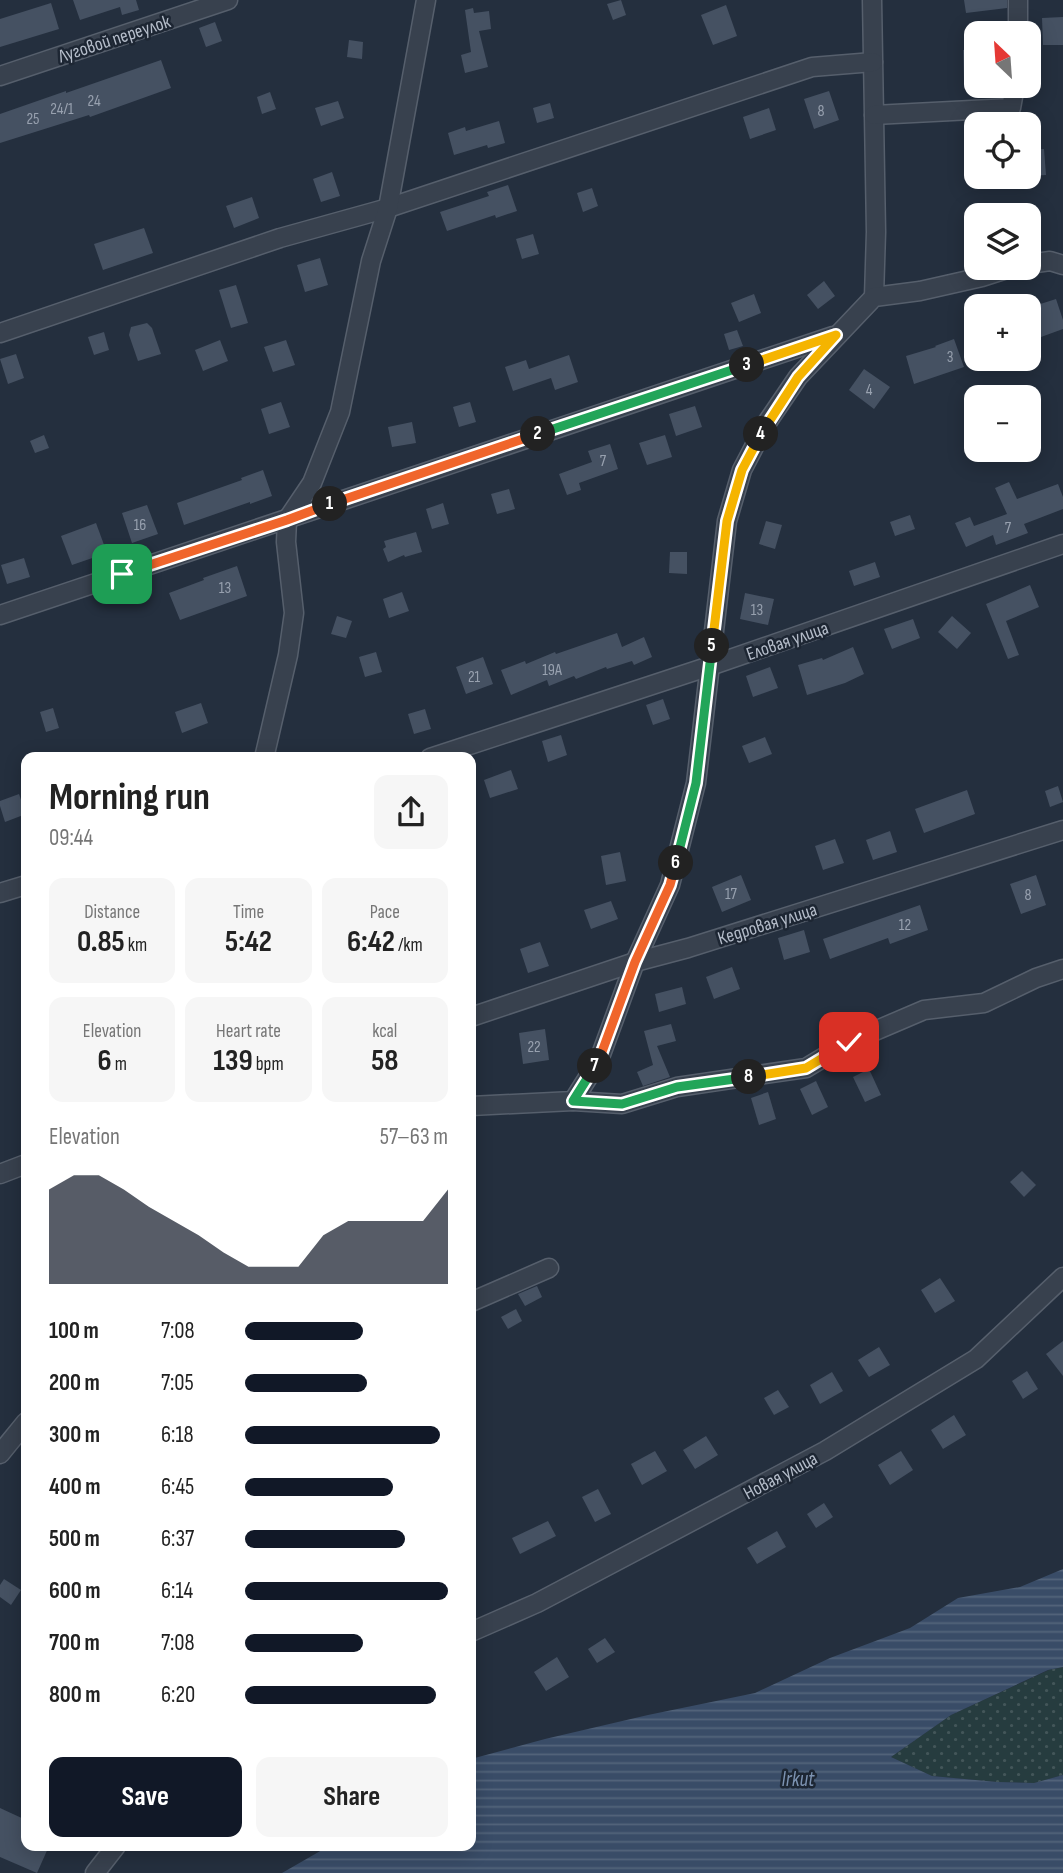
<!DOCTYPE html>
<meta charset="utf-8">
<style>
body{margin:0;font-family:"Sofia Sans Condensed",sans-serif;background:#f6f6f6;color:#222;height:100vh;display:flex;flex-direction:column;font-size:26px;white-space:nowrap}
*{box-sizing:border-box;margin:0}
p{font-size:23px;color:#767676}
.icon{flex:none;width:38px;height:38px;fill:none;stroke:currentColor;stroke-width:2;stroke-linecap:round;stroke-linejoin:round}
.map{position:relative;flex:1;overflow:hidden}
.sheet{position:absolute;left:21px;top:752px;width:455px;height:1099px;display:flex;flex-direction:column;background:#fff;border-radius:14px;box-shadow:0 4px 18px #0003}
.sheet>*{flex:none}
.needle{width:46px;rotate:335deg}
.buttons{position:absolute;left:964px;top:21px;display:grid;gap:14px}
.buttons a{display:grid;place-items:center;width:77px;height:77px;border-radius:14px;background:#fff;box-shadow:0 4px 18px #0003;font-size:35px}
.pin{position:absolute;display:grid;place-items:center;width:60px;height:60px;color:#fff;margin:-30px;border-radius:14px;box-shadow:0 4px 10px #0006}
.km{position:absolute;width:35px;height:35px;margin:-18px;border-radius:50%;background:#222;color:#fff;font-size:19px;line-height:35px;text-align:center}
.round{display:grid;place-items:center;flex:none;width:74px;height:74px;border-radius:14px;background:#f6f6f6}
.headline{display:flex;align-items:center;justify-content:space-between;height:119px;padding:0 28px}
h1{font-size:38px;font-weight:700;line-height:52px}
.metrics{display:grid;grid-template-columns:repeat(3,1fr);gap:10px;height:119px;padding:7px 28px}
.metrics div{display:grid;align-content:center;border-radius:14px;background:#f6f6f6;text-align:center}
.metrics b{font-size:30px;font-weight:700}
.metrics small{font-size:19px;font-weight:400}
.metrics p{font-size:19px}
.chart{height:196px;padding:14px 28px}
.chart p{display:flex;justify-content:space-between}
.chart svg{width:100%;height:126px;margin-top:7px;fill:#111827;opacity:.7}
.button{display:flex;gap:14px;margin-top:auto;padding:14px 28px}
.button a{flex:1;height:80px;border-radius:14px;background:#111827;color:#fff;font-size:28px;font-weight:700;line-height:80px;text-align:center}
.button a+a{background:#f6f6f6;color:#222}
ul{padding:0 28px;list-style:none;font-size:23px}
li{display:grid;grid-template-columns:112px 84px 1fr;align-items:center;height:52px}
li i{height:18px;border-radius:9px;background:#111827}
.map>svg:first-child{display:block}
.grass{fill:url(#grass-dots)}
.water{fill:url(#water-rules)}
.building{fill:#455162}
.lines{fill:none;stroke-linecap:round;stroke-linejoin:round}
.minor-casing{stroke:#565f6c;stroke-width:21}
.minor{stroke:#38414e;stroke-width:18}
.split-1-casing{stroke:#fff;stroke-width:14}
.split-2-casing{stroke:#fff;stroke-width:14}
.split-3-casing{stroke:#fff;stroke-width:14}
.split-4-casing{stroke:#fff;stroke-width:14}
.split-5-casing{stroke:#fff;stroke-width:14}
.split-6-casing{stroke:#fff;stroke-width:14}
.split-7-casing{stroke:#fff;stroke-width:14}
.split-8-casing{stroke:#fff;stroke-width:14}
.split-9-casing{stroke:#fff;stroke-width:14}
.split-1{stroke:#f0652b;stroke-width:9}
.split-2{stroke:#f0652b;stroke-width:9}
.split-3{stroke:#22a559;stroke-width:9}
.split-4{stroke:#f5b400;stroke-width:9}
.split-5{stroke:#f5b400;stroke-width:9}
.split-6{stroke:#22a559;stroke-width:9}
.split-7{stroke:#f0652b;stroke-width:9}
.split-8{stroke:#22a559;stroke-width:9}
.split-9{stroke:#f5b400;stroke-width:9}
.labels{text-anchor:middle;stroke-width:5;stroke-linejoin:round;paint-order:stroke}
.number-label{font-size:16px;fill:#98a1af}
.street-label{font-size:19px;fill:#b4bcc9;stroke:#1d2633}
.water-label{font-size:21px;font-style:italic;fill:#7c92b1;stroke:#1d2633}
</style>
<div class="map">
<svg width="1063" height="1873" viewBox="0 0 1063 1873">
<defs>
<pattern id="grass-dots" width="8" height="8" patternUnits="userSpaceOnUse" patternTransform="scale(1.75)"><rect width="8" height="8" fill="#263c3f"/><path d="M2 2h.1M6 6h.1" fill="none" stroke="#435659" stroke-width="1.8" stroke-linecap="round"/></pattern>
<pattern id="water-rules" width="6" height="5" patternUnits="userSpaceOnUse" patternTransform="scale(1.75)"><rect width="6" height="5" fill="#394c67"/><path d="M0 2.5h6" fill="none" stroke="#53647b"/></pattern>
</defs>
<rect width="100%" height="100%" fill="#242f3e"/>
<path class="grass" d="M1063 1667V1775L1034 1783 997 1782 932 1776 891 1757 951 1715 1049 1670Z"/>
<path class="water" d="M1063 1569V1667L1048 1670 951 1715 891 1757 932 1776 997 1782 1034 1783 1063 1775V1873H282L329 1846H471V1759L545 1739 648 1715 755 1693 830 1658 910 1628 958 1598 1020 1587Z"/>
<g class="building">
<path d="M73 0H136L139 10 122 15 120 7 80 20Z"/>
<path d="M621 0 626 15 613 20 607 4Z"/>
<path d="M964 0H1007V8L966 13Z"/>
<path d="M51 3 59 29 0 47V19Z"/>
<path d="M726 5 737 36 713 45 701 15Z"/>
<path d="M473 8 474 13 489 11 491 29 479 31 488 67 465 73 461 55 471 52 465 10Z"/>
<path d="M1063 17V45H1043L1042 18Z"/>
<path d="M215 22 222 41 206 47 199 28Z"/>
<path d="M349 40 363 42 362 59 347 57Z"/>
<path d="M976 49V81H964L963 50Z"/>
<path d="M161 60 171 88 90 117 89 115 0 143V114L66 91V93Z"/>
<path d="M829 91 839 120 814 129 804 99Z"/>
<path d="M270 92 276 109 262 114 257 97Z"/>
<path d="M338 101 344 118 321 126 315 108Z"/>
<path d="M550 103 554 118 537 123 533 108Z"/>
<path d="M769 108 776 130 750 139 743 117Z"/>
<path d="M499 121 505 143 488 148 487 145 454 155 448 133 465 127 466 131Z"/>
<path d="M1044 149 1046 175 1029 176V150Z"/>
<path d="M332 172 340 196 321 202 313 179Z"/>
<path d="M508 185 517 211 496 218 495 215 447 231 440 212 489 196 487 192Z"/>
<path d="M592 188 598 206 583 212 577 193Z"/>
<path d="M252 197 259 218 234 228 226 206Z"/>
<path d="M144 228 153 253 103 270 94 244Z"/>
<path d="M533 234 539 254 522 259 516 239Z"/>
<path d="M320 258 328 285 305 292 297 265Z"/>
<path d="M824 281 835 296 818 309 807 295Z"/>
<path d="M236 285 248 323 231 328 219 290Z"/>
<path d="M754 294 761 313 739 322 731 303Z"/>
<path d="M1056 299 1063 320V329L1041 337 1031 307Z"/>
<path d="M147 323 152 328 161 354 138 361 129 335 131 327Z"/>
<path d="M737 330 743 346 729 350 724 334Z"/>
<path d="M104 332 109 350 94 355 88 337Z"/>
<path d="M954 339 964 367 914 384 906 356 936 347 935 346Z"/>
<path d="M220 340 228 361 203 371 195 350Z"/>
<path d="M286 340 295 365 273 372 264 347Z"/>
<path d="M16 354 24 378 8 384 0 359Z"/>
<path d="M569 355 578 382 555 390 551 378 513 391 505 367 526 360 529 369Z"/>
<path d="M864 369 890 387 874 409 849 390Z"/>
<path d="M281 402 290 427 269 434 261 409Z"/>
<path d="M470 402 476 422 459 427 453 407Z"/>
<path d="M695 406 702 427 676 436 669 414Z"/>
<path d="M412 422 416 443 392 447 388 427Z"/>
<path d="M44 435 49 448 35 453 30 441Z"/>
<path d="M665 435 672 457 647 465 639 443Z"/>
<path d="M610 444 618 469 579 483 581 490 567 495 559 474 592 462 588 451Z"/>
<path d="M263 470 272 496 250 504V502L184 525 177 503 242 480 241 478Z"/>
<path d="M1009 482 1017 499 1058 484 1063 497V509L1024 524 1028 533 996 545 993 535 966 547 955 523 970 517 974 526 1007 514 995 488Z"/>
<path d="M509 489 515 509 497 514 491 494Z"/>
<path d="M443 503 449 524 432 529 426 509Z"/>
<path d="M147 505 158 534 132 543 122 513Z"/>
<path d="M910 515 915 529 895 536 890 522Z"/>
<path d="M766 521 782 525 775 549 759 544Z"/>
<path d="M96 523 107 553 72 565 61 536Z"/>
<path d="M416 532 422 552 405 557 404 555 388 562 383 549 386 547 384 541Z"/>
<path d="M670 552H687V574L669 573Z"/>
<path d="M24 558 30 577 7 584 1 565Z"/>
<path d="M875 562 880 577 854 586 849 571Z"/>
<path d="M237 566 247 596 180 620 169 593 204 580 203 578Z"/>
<path d="M1030 585 1039 607 1006 621 1019 655 1008 659 986 604Z"/>
<path d="M402 592 409 611 389 618 383 599Z"/>
<path d="M745 593 774 599 768 625 740 619Z"/>
<path d="M337 616 352 621 346 638 331 634Z"/>
<path d="M952 616 971 633 957 649 938 632Z"/>
<path d="M913 619 920 638 892 649 884 629Z"/>
<path d="M617 633 622 647 644 637 652 657 634 665 632 661 607 669 606 667 576 679 574 676 549 686 547 680 511 695 501 670 525 661 526 664 555 652 556 654Z"/>
<path d="M853 647 864 674 845 683 807 695 798 665 822 658 823 660Z"/>
<path d="M376 652 382 672 365 677 359 657Z"/>
<path d="M483 657 493 684 466 694 456 667Z"/>
<path d="M770 667 778 688 753 697 746 676Z"/>
<path d="M663 699 670 719 653 725 646 705Z"/>
<path d="M201 703 208 723 182 733 175 712Z"/>
<path d="M53 708 59 728 46 732 40 712Z"/>
<path d="M425 709 431 729 414 734 408 714Z"/>
<path d="M561 735 567 755 548 762 542 741Z"/>
<path d="M765 737 772 754 749 763 742 746Z"/>
<path d="M511 770 518 789 490 798 484 780Z"/>
<path d="M1058 786 1063 802 1050 807 1045 791Z"/>
<path d="M967 790 975 814 924 833 915 809Z"/>
<path d="M19 794 26 814 5 822 0 806V801Z"/>
<path d="M890 831 897 852 873 860 866 840Z"/>
<path d="M835 839 844 863 823 870 815 846Z"/>
<path d="M620 852 626 881 606 885 601 856Z"/>
<path d="M741 875 751 900 722 912 712 887Z"/>
<path d="M1036 875 1046 905 1021 914 1010 884Z"/>
<path d="M611 901 618 919 591 929 584 910Z"/>
<path d="M920 905 928 930 890 944 888 938 830 959 823 939Z"/>
<path d="M804 930 810 952 784 960 778 938Z"/>
<path d="M540 942 549 966 528 973 520 949Z"/>
<path d="M732 967 740 989 714 999 706 977Z"/>
<path d="M682 987 686 1004 659 1012 655 994Z"/>
<path d="M671 1024 676 1041 657 1046 670 1077 643 1086 637 1072 653 1065 644 1031Z"/>
<path d="M545 1029 549 1060 523 1064 519 1033Z"/>
<path d="M869 1069 881 1095 865 1102 853 1077Z"/>
<path d="M816 1081 828 1107 812 1115 800 1089Z"/>
<path d="M768 1092 776 1119 759 1125 751 1098Z"/>
<path d="M1022 1171 1036 1185 1024 1197 1010 1182Z"/>
<path d="M940 1278 955 1301 935 1313 921 1290Z"/>
<path d="M537 1286 542 1297 525 1306 518 1294Z"/>
<path d="M516 1309 522 1321 508 1329 501 1317Z"/>
<path d="M1063 1341V1376L1046 1354Z"/>
<path d="M879 1347 890 1365 869 1377 858 1360Z"/>
<path d="M1027 1371 1038 1389 1023 1399 1012 1381Z"/>
<path d="M832 1372 843 1391 820 1404 810 1385Z"/>
<path d="M778 1390 789 1407 774 1415 764 1398Z"/>
<path d="M954 1415 966 1435 943 1449 931 1430Z"/>
<path d="M706 1436 718 1455 695 1469 683 1450Z"/>
<path d="M655 1451 667 1471 642 1485 631 1464Z"/>
<path d="M901 1451 913 1470 890 1485 878 1465Z"/>
<path d="M598 1489 611 1514 595 1522 582 1497Z"/>
<path d="M824 1503 833 1517 816 1528 807 1514Z"/>
<path d="M548 1521 556 1536 520 1554 512 1538Z"/>
<path d="M777 1531 786 1547 757 1564 747 1548Z"/>
<path d="M4 1579 21 1590 11 1605 0 1597V1585Z"/>
<path d="M605 1638 615 1652 597 1663 588 1649Z"/>
<path d="M557 1657 569 1677 546 1691 534 1672Z"/>
<path d="M0 1808 26 1820V1846H49L37 1873 0 1857Z"/>
</g>
<g class="lines">
<defs>
<g id="minor">
<path d="M872 0 876 232 874 297"/>
<path d="M1018 0V33"/>
<path d="M0 76 228 0"/>
<path d="M874 115 1011 108 1015 86"/>
<path d="M1029 264 1050 261 1063 265"/>
<path d="M0 333 280 238 388 208 812 67 873 62"/>
<path d="M0 615 833 336"/>
<path d="M264 758 288 655 294 613 286 542 287 520 312 483 340 412 371 261 388 208 426 0"/>
<path d="M430 758 710 666 1063 544"/>
<path d="M0 893 26 885"/>
<path d="M471 1017 635 962 688 948 1063 830"/>
<path d="M573 1101 622 1104 677 1087 806 1068 849 1042 924 1010 984 1003 1036 978 1063 969"/>
<path d="M471 1106 573 1101 599 1060 635 962 670 885 696 783 727 521 742 470 766 424 798 377 874 297 920 291 982 277 1010 268"/>
<path d="M0 1174 26 1164"/>
<path d="M471 1302 549 1268"/>
<path d="M0 1454 26 1422"/>
<path d="M471 1632 537 1603 825 1451 976 1359 1063 1277"/>
<path d="M95 1873 116 1846"/>
</g>
</defs>
<use href="#minor" class="minor-casing"/>
<use href="#minor" class="minor"/>
</g>
<g class="lines">
<defs>
<path id="split-1" d="M122 574 287 520 330 504"/>
<path id="split-2" d="M330 504 538 434"/>
<path id="split-3" d="M538 434 747 365"/>
<path id="split-4" d="M747 365 836 335 798 377 761 434"/>
<path id="split-5" d="M712 646 727 521 742 470 761 434"/>
<path id="split-6" d="M676 863 696 783 712 646"/>
<path id="split-7" d="M595 1066 599 1060 635 962 670 885 676 863"/>
<path id="split-8" d="M595 1066 573 1101 622 1104 677 1087 749 1077"/>
<path id="split-9" d="M749 1077 806 1068 849 1042"/>
</defs>
<use href="#split-1" class="split-1-casing"/>
<use href="#split-2" class="split-2-casing"/>
<use href="#split-3" class="split-3-casing"/>
<use href="#split-4" class="split-4-casing"/>
<use href="#split-5" class="split-5-casing"/>
<use href="#split-6" class="split-6-casing"/>
<use href="#split-7" class="split-7-casing"/>
<use href="#split-8" class="split-8-casing"/>
<use href="#split-9" class="split-9-casing"/>
<use href="#split-1" class="split-1"/>
<use href="#split-2" class="split-2"/>
<use href="#split-3" class="split-3"/>
<use href="#split-4" class="split-4"/>
<use href="#split-5" class="split-5"/>
<use href="#split-6" class="split-6"/>
<use href="#split-7" class="split-7"/>
<use href="#split-8" class="split-8"/>
<use href="#split-9" class="split-9"/>
</g>
<g class="labels">
<g class="number-label">
<text x="94" y="106">24</text>
<text x="62" y="114">24/1</text>
<text x="821" y="116">8</text>
<text x="33" y="124">25</text>
<text x="950" y="362">3</text>
<text x="869" y="395">4</text>
<text x="603" y="466">7</text>
<text x="140" y="530">16</text>
<text x="1008" y="533">7</text>
<text x="225" y="593">13</text>
<text x="757" y="615">13</text>
<text x="552" y="675">19А</text>
<text x="474" y="682">21</text>
<text x="731" y="899">17</text>
<text x="1028" y="900">8</text>
<text x="905" y="930">12</text>
<text x="534" y="1052">22</text>
</g>
<g class="street-label">
<text transform="translate(114 38) rotate(-18)" y="7">Луговой переулок</text>
<text transform="translate(787 640) rotate(-19)" y="7">Еловая улица</text>
<text transform="translate(767 923) rotate(-17)" y="7">Кедровая улица</text>
<text transform="translate(780 1475) rotate(-28)" y="7">Новая улица</text>
</g>
<g class="water-label">
<text x="798" y="1786">Irkut</text>
</g>
</g>
</svg>
<div class="buttons">
<a><svg class="needle" viewBox="-14 -14 28 28"><path d="M0-13l5 13h-10z" fill="#e53935"/><path d="M0 13l5-13h-10z" fill="#767676"/></svg></a>
<a><svg class="icon" aria-label="locate" viewBox="0 0 24 24"><circle cx="12" cy="12" r="6"/><path d="M12 2v4M12 18v4M2 12h4M18 12h4"/></svg></a>
<a><svg class="icon" aria-label="layers" viewBox="0 0 24 24"><path d="M12 4l9 5-9 5-9-5zM3 14l9 5 9-5"/></svg></a>
<a>+</a>
<a>−</a>
</div>
<div class="pin" style="left:122px;top:574px;background:#1e9e55"><svg class="icon" aria-label="arrive" viewBox="0 0 24 24"><path d="M6 21V4h12l-3 4 3 4H6"/></svg></div>
<div class="pin" style="left:849px;top:1042px;background:#d93025"><svg class="icon" aria-label="check" viewBox="0 0 24 24"><path d="M5 12l5 5 9-10"/></svg></div>
<b class="km" style="left:330px;top:504px">1</b>
<b class="km" style="left:538px;top:434px">2</b>
<b class="km" style="left:747px;top:365px">3</b>
<b class="km" style="left:761px;top:434px">4</b>
<b class="km" style="left:712px;top:646px">5</b>
<b class="km" style="left:676px;top:863px">6</b>
<b class="km" style="left:595px;top:1066px">7</b>
<b class="km" style="left:749px;top:1077px">8</b>
<section class="sheet">
<div class="headline"><div><h1>Morning run</h1><p>09:44</p></div><a class="round"><svg class="icon" aria-label="share" viewBox="0 0 24 24"><path d="M12 15V3M7 8l5-5 5 5M5 13v7h14v-7"/></svg></a></div>
<div class="metrics">
<div><p>Distance</p><b>0.85<small> km</small></b></div>
<div><p>Time</p><b>5:42</b></div>
<div><p>Pace</p><b>6:42<small> /km</small></b></div>
</div>
<div class="metrics">
<div><p>Elevation</p><b>6<small> m</small></b></div>
<div><p>Heart rate</p><b>139<small> bpm</small></b></div>
<div><p>kcal</p><b>58</b></div>
</div>
<div class="chart"><p><span>Elevation</span>57–63 m</p>
<svg viewBox="0 0 160 44" preserveAspectRatio="none"><path d="M0 44V11L10 6L20 6L30 11L40 17L50 22L60 27L70 33L80 38L90 38L100 38L110 27L120 22L130 22L140 22L150 22L160 11V44z"/></svg>
</div>
<ul>
<li><b>100 m</b>7:08<i style="width:58%"></i></li>
<li><b>200 m</b>7:05<i style="width:60%"></i></li>
<li><b>300 m</b>6:18<i style="width:96%"></i></li>
<li><b>400 m</b>6:45<i style="width:73%"></i></li>
<li><b>500 m</b>6:37<i style="width:79%"></i></li>
<li><b>600 m</b>6:14<i style="width:100%"></i></li>
<li><b>700 m</b>7:08<i style="width:58%"></i></li>
<li><b>800 m</b>6:20<i style="width:94%"></i></li>
</ul>
<div class="button"><a>Save</a><a>Share</a></div>
</section>
</div>
